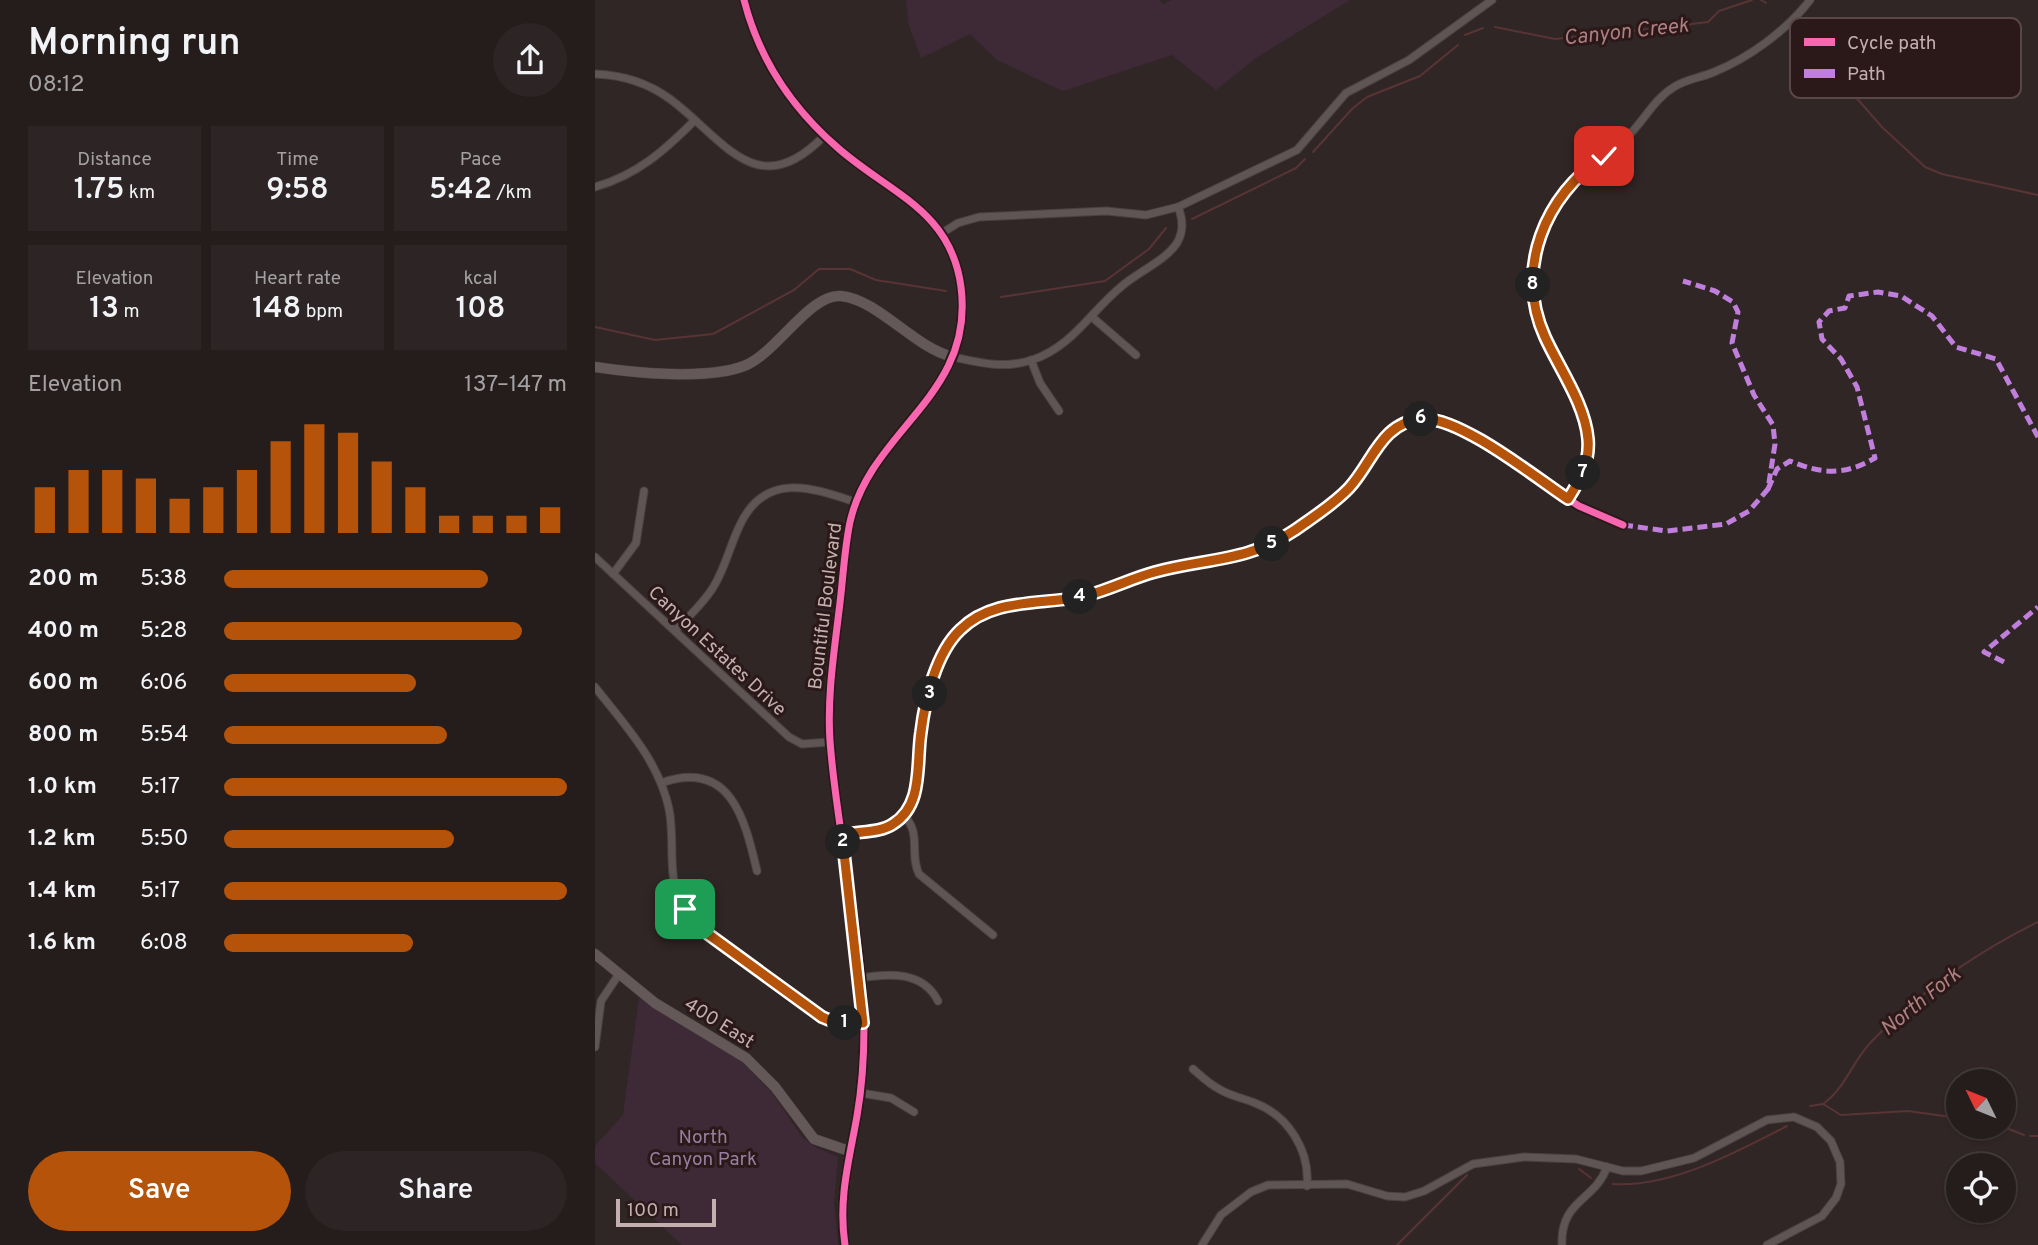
<!DOCTYPE html>
<meta charset="utf-8">
<style>
body{margin:0;font-family:Overpass,sans-serif;background:#2d2525;color:#f1f3f6;height:100vh;display:flex;flex-direction:column;font-size:26px;white-space:nowrap}
*{box-sizing:border-box;margin:0}
p{font-size:23px;color:#a3a1a3}
.icon{flex:none;width:38px;height:38px;fill:none;stroke:currentColor;stroke-width:2;stroke-linecap:round;stroke-linejoin:round}
.map{position:relative;flex:1;overflow:hidden}
.details{display:flex;flex-direction:column;background:#251c1c;width:595px}
.details>*{flex:none}
.needle{width:46px;rotate:313deg}
.tools{position:absolute;left:1351px;top:1069px;display:grid;gap:14px}
.tools a{display:grid;place-items:center;width:70px;height:70px;border-radius:50%;background:#251c1c;box-shadow:0 2px 5px #0004,0 0 0 2px #423a3b;font-size:35px}
.scale{position:absolute;left:21px;bottom:18px;width:100px;box-sizing:border-box;padding-left:7px;border:4px solid #c3afae;border-top:0;font-size:19px;line-height:24px;white-space:nowrap;color:#c3afae;-webkit-text-stroke:5px #2b1919;paint-order:stroke}
.pin{position:absolute;display:grid;place-items:center;width:60px;height:60px;color:#fff;margin:-30px;border-radius:14px;box-shadow:0 4px 10px #0006}
.km{position:absolute;width:35px;height:35px;margin:-18px;border-radius:50%;background:#222;color:#fff;font-size:19px;line-height:35px;text-align:center}
.round{display:grid;place-items:center;flex:none;width:74px;height:74px;border-radius:37px;background:#2d2525}
.summary{display:flex;align-items:center;justify-content:space-between;height:119px;padding:0 28px}
h1{font-size:38px;font-weight:600;line-height:52px}
.figures{display:grid;grid-template-columns:repeat(3,1fr);gap:10px;height:119px;padding:7px 28px}
.figures div{display:grid;align-content:center;border-radius:0px;background:#2d2525;text-align:center}
.figures b{font-size:30px;font-weight:600}
.figures small{font-size:19px;font-weight:400}
.figures p{font-size:19px}
.chart{height:196px;padding:14px 28px}
.chart p{display:flex;justify-content:space-between}
.chart svg{width:100%;height:126px;margin-top:7px;stroke:#b45309;stroke-width:6}
.button{display:flex;gap:14px;margin-top:auto;padding:14px 28px}
.button a{flex:1;height:80px;border-radius:42px;background:#b45309;color:#fff;font-size:28px;font-weight:600;line-height:80px;text-align:center}
.button a+a{background:#2d2525;color:#f1f3f6}
ul{padding:0 28px;list-style:none;font-size:23px}
li{display:grid;grid-template-columns:112px 84px 1fr;align-items:center;height:52px}
li i{height:18px;border-radius:9px;background:#b45309}
main{display:flex;flex:1;min-height:0}
.map>svg:first-child{display:block}
.green{fill:#3e2936}
.lines{fill:none;stroke-linecap:round;stroke-linejoin:round}
.stream{stroke:#583434;stroke-width:2}
.street-casing{stroke:#4a4241;stroke-width:9}
.secondary-casing{stroke:#4a4241;stroke-width:11}
.street{stroke:#5f5555;stroke-width:7}
.secondary{stroke:#645958;stroke-width:10}
.quiet{stroke:#c07fdc;stroke-width:5;stroke-dasharray:10 5;stroke-linecap:butt}
.cycleway-casing{stroke:#2b1919;stroke-width:11}
.cycleway{stroke:#f766af;stroke-width:7}
.route-casing{stroke:#fff;stroke-width:14}
.route{stroke:#b45309;stroke-width:9}
.labels{text-anchor:middle;stroke-width:6;stroke-linejoin:round;paint-order:stroke}
.street-label{font-size:19px;fill:#c3afae;stroke:#2b1919}
.park-label{font-size:19px;fill:#967ea2;stroke:#2b1919}
.water-label{font-size:21px;font-style:italic;fill:#af7f80;stroke:#2b1919}
.key{fill:#2b1919;stroke:#594646;stroke-width:2}
.key-label{font-size:19px;fill:#c3afae}
</style>
<main>
<section class="details">
<div class="summary"><div><h1>Morning run</h1><p>08:12</p></div><a class="round"><svg class="icon" aria-label="share" viewBox="0 0 24 24"><path d="M12 15V3M7 8l5-5 5 5M5 13v7h14v-7"/></svg></a></div>
<div class="figures">
<div><p>Distance</p><b>1.75<small> km</small></b></div>
<div><p>Time</p><b>9:58</b></div>
<div><p>Pace</p><b>5:42<small> /km</small></b></div>
</div>
<div class="figures">
<div><p>Elevation</p><b>13<small> m</small></b></div>
<div><p>Heart rate</p><b>148<small> bpm</small></b></div>
<div><p>kcal</p><b>108</b></div>
</div>
<div class="chart"><p><span>Elevation</span>137–147 m</p>
<svg viewBox="0 0 160 44" preserveAspectRatio="none"><path d="M5 44V28M15 44V22M25 44V22M35 44V25M45 44V32M55 44V28M65 44V22M75 44V12M85 44V6M95 44V9M105 44V19M115 44V28M125 44V38M135 44V38M145 44V38M155 44V35"/></svg>
</div>
<ul>
<li><b>200 m</b>5:38<i style="width:77%"></i></li>
<li><b>400 m</b>5:28<i style="width:87%"></i></li>
<li><b>600 m</b>6:06<i style="width:56%"></i></li>
<li><b>800 m</b>5:54<i style="width:65%"></i></li>
<li><b>1.0 km</b>5:17<i style="width:100%"></i></li>
<li><b>1.2 km</b>5:50<i style="width:67%"></i></li>
<li><b>1.4 km</b>5:17<i style="width:100%"></i></li>
<li><b>1.6 km</b>6:08<i style="width:55%"></i></li>
</ul>
<div class="button"><a>Save</a><a>Share</a></div>
</section>
<div class="map">
<svg width="1443" height="1245" viewBox="0 0 1443 1245">
<rect width="100%" height="100%" fill="#312626"/>
<g class="green">
<path d="M311 0H565L568 4 577 0H755L661 58 621 90 577 55 468 91 402 60 375 34 326 58 314 26Z"/>
<path d="M44 998 147 1062 177 1093 207 1137 220 1147 243 1157 239 1203 243 1245H87L0 1163V1146L28 1115Z"/>
</g>
<g class="lines">
<g class="stream">
<path d="M1166 0 1171 3"/>
<path d="M900 27 960 39 1064 28 1113 22 1124 11 1157 0"/>
<path d="M870 35 888 28"/>
<path d="M1207 48 1223 68 1244 78 1287 127 1330 167 1347 174 1443 195"/>
<path d="M718 152 757 109 772 97 825 76 863 45"/>
<path d="M597 219 701 168 710 159"/>
<path d="M406 297 510 281 554 249 571 228"/>
<path d="M0 327 60 340 118 334 199 290 224 269H255L281 280 351 291"/>
<path d="M1228 1104C1251 1088 1257 1061 1277 1041 1325 992 1382 952 1443 922"/>
<path d="M1215 1106 1228 1104 1246 1115 1313 1111 1363 1118"/>
<path d="M1409 1127 1429 1135"/>
<path d="M1435 1136H1443"/>
<path d="M984 1169 996 1178"/>
<path d="M1018 1184C1075 1188 1142 1152 1192 1126"/>
<path d="M802 1245 872 1175"/>
</g>
<defs>
<g id="street">
<path d="M0 74C27 75 53 83 75 99 129 139 162 205 229 136"/>
<path d="M0 187C42 175 69 151 99 121"/>
<path d="M347 233 363 223 384 217 511 211 551 215 583 207 702 150 751 93 814 60 897 0"/>
<path d="M497 317 541 355"/>
<path d="M358 357C385 363 409 369 437 360 477 347 496 311 527 286 543 272 570 261 582 243 589 231 588 219 583 207"/>
<path d="M436 360 445 383 464 411"/>
<path d="M973 499C984 482 993 465 993 445 993 425 983 408 975 390 949 335 924 285 950 224 968 179 1000 168 1032 137 1049 121 1059 99 1079 87 1091 79 1105 78 1119 72 1154 58 1192 30 1215 0"/>
<path d="M0 557 194 737 207 744 235 742"/>
<path d="M18 574 41 543 49 491"/>
<path d="M80 631C93 617 109 603 119 586 130 568 135 546 144 527 169 471 216 487 260 502"/>
<path d="M0 687C29 724 64 761 74 809 81 843 70 877 89 908 110 942 192 992 227 1017L239 1022 268 1023"/>
<path d="M66 783C136 758 150 820 162 871"/>
<path d="M309 816C327 833 314 854 324 874L398 935"/>
<path d="M247 835C263 832 285 833 299 824 329 805 321 762 326 732 331 699 341 653 365 630 398 598 444 605 485 597 511 592 535 579 560 572 597 562 639 563 674 546 700 533 730 512 751 491 784 458 797 396 859 424L984 506 1028 525"/>
<path d="M265 978C294 973 328 971 343 1001"/>
<path d="M0 1047 6 1001 24 974"/>
<path d="M598 1069C606 1076 614 1084 624 1089 635 1096 648 1098 660 1103 694 1116 715 1151 712 1186"/>
<path d="M266 1093 296 1098 319 1112"/>
<path d="M607 1245 626 1215 656 1192 673 1185 752 1184 792 1196 810 1197 829 1191 878 1164 929 1157 981 1159 1028 1171H1046L1099 1158 1172 1120 1199 1117 1222 1127 1236 1141 1245 1162 1246 1184 1241 1198 1227 1216 1172 1245"/>
<path d="M967 1245C965 1200 1000 1201 1012 1167"/>
</g>
<g id="secondary">
<path d="M149 0C164 59 198 109 243 148 294 193 356 210 366 287 380 396 276 429 255 522 249 551 248 581 244 611 239 653 232 697 235 741 242 836 267 931 269 1027 269 1057 267 1087 262 1116 254 1161 243 1199 250 1245"/>
<path d="M0 367C39 373 112 380 149 366 181 354 215 293 246 296 284 300 318 347 358 357"/>
<path d="M0 954 60 1003 151 1058 180 1087 219 1139 254 1151"/>
</g>
</defs>
<use href="#street" class="street-casing"/>
<use href="#secondary" class="secondary-casing"/>
<use href="#street" class="street"/>
<use href="#secondary" class="secondary"/>
<g class="quiet">
<path d="M1173 489 1182 469 1195 461C1227 474 1249 476 1280 458L1262 387 1246 359 1227 339 1224 322 1234 311 1250 308 1254 296 1283 292 1306 296 1337 316 1361 347 1401 359 1443 437"/>
<path d="M1028 525 1072 531 1131 524 1154 511 1173 489 1180 444 1178 425 1159 395 1137 343 1143 312 1138 302 1120 291 1088 281"/>
<path d="M1409 662 1389 652 1443 607"/>
</g>
<defs>
<g id="cycleway">
<path d="M149 0C164 59 198 109 243 148 294 193 356 210 366 287 380 396 276 429 255 522 249 551 248 581 244 611 239 653 232 697 235 741 242 836 267 931 269 1027 269 1057 267 1087 262 1116 254 1161 243 1199 250 1245"/>
<path d="M247 835C263 832 285 833 299 824 329 805 321 762 326 732 331 699 341 653 365 630 398 598 444 605 485 597 511 592 535 579 560 572 597 562 639 563 674 546 700 533 730 512 751 491 784 458 797 396 859 424L984 506 1028 525"/>
</g>
</defs>
<use href="#cycleway" class="cycleway-casing"/>
<use href="#cycleway" class="cycleway"/>
</g>
<g class="lines">
<defs>
<path id="route" d="M90 909 113 934 227 1017 239 1022 268 1023 247 835C263 831 285 833 298 824 329 805 321 763 326 732 330 699 341 653 365 630 397 598 444 605 485 597 510 592 534 579 560 572 612 558 653 562 700 530 718 517 738 505 754 488 778 462 786 422 827 419 864 416 940 477 973 499 985 480 995 462 993 439 990 404 964 368 950 337 919 269 950 195 1009 156"/>
</defs>
<use href="#route" class="route-casing"/>
<use href="#route" class="route"/>
</g>
<g class="labels">
<g class="street-label">
<text transform="translate(229 606) rotate(-83)" y="7">Bountiful Boulevard</text>
<text transform="translate(123 650) rotate(43)" y="7">Canyon Estates Drive</text>
<text transform="translate(125 1022) rotate(32)" y="7">400 East</text>
</g>
<g class="park-label">
<text x="108" y="1143">North<tspan x="108" dy="22">Canyon Park</tspan></text>
</g>
<g class="water-label">
<text transform="translate(1031 31) rotate(-6)" y="7">Canyon Creek</text>
<text transform="translate(1325 1001) rotate(-39)" y="7">North Fork</text>
</g>
</g>
<rect x="1195" y="18" width="231" height="80" rx="10" class="key"/>
<rect x="1209" y="38" width="31" height="8" fill="#f766af"/>
<rect x="1209" y="69" width="31" height="9" fill="#c07fdc"/>
<g class="key-label">
<text x="1252" y="49">Cycle path</text>
<text x="1252" y="80">Path</text>
</g>
</svg>
<div class="tools">
<a><svg class="needle" viewBox="-14 -14 28 28"><path d="M0-13l5 13h-10z" fill="#e53935"/><path d="M0 13l5-13h-10z" fill="#a3a1a3"/></svg></a>
<a><svg class="icon" aria-label="locate" viewBox="0 0 24 24"><circle cx="12" cy="12" r="6"/><path d="M12 2v4M12 18v4M2 12h4M18 12h4"/></svg></a>
</div>
<div class="scale">100 m</div>
<div class="pin" style="left:90px;top:909px;background:#1e9e55"><svg class="icon" aria-label="arrive" viewBox="0 0 24 24"><path d="M6 21V4h12l-3 4 3 4H6"/></svg></div>
<div class="pin" style="left:1009px;top:156px;background:#d93025"><svg class="icon" aria-label="check" viewBox="0 0 24 24"><path d="M5 12l5 5 9-10"/></svg></div>
<b class="km" style="left:250px;top:1023px">1</b>
<b class="km" style="left:248px;top:842px">2</b>
<b class="km" style="left:335px;top:694px">3</b>
<b class="km" style="left:485px;top:597px">4</b>
<b class="km" style="left:677px;top:544px">5</b>
<b class="km" style="left:826px;top:419px">6</b>
<b class="km" style="left:988px;top:473px">7</b>
<b class="km" style="left:938px;top:285px">8</b>
</div>
</main>
